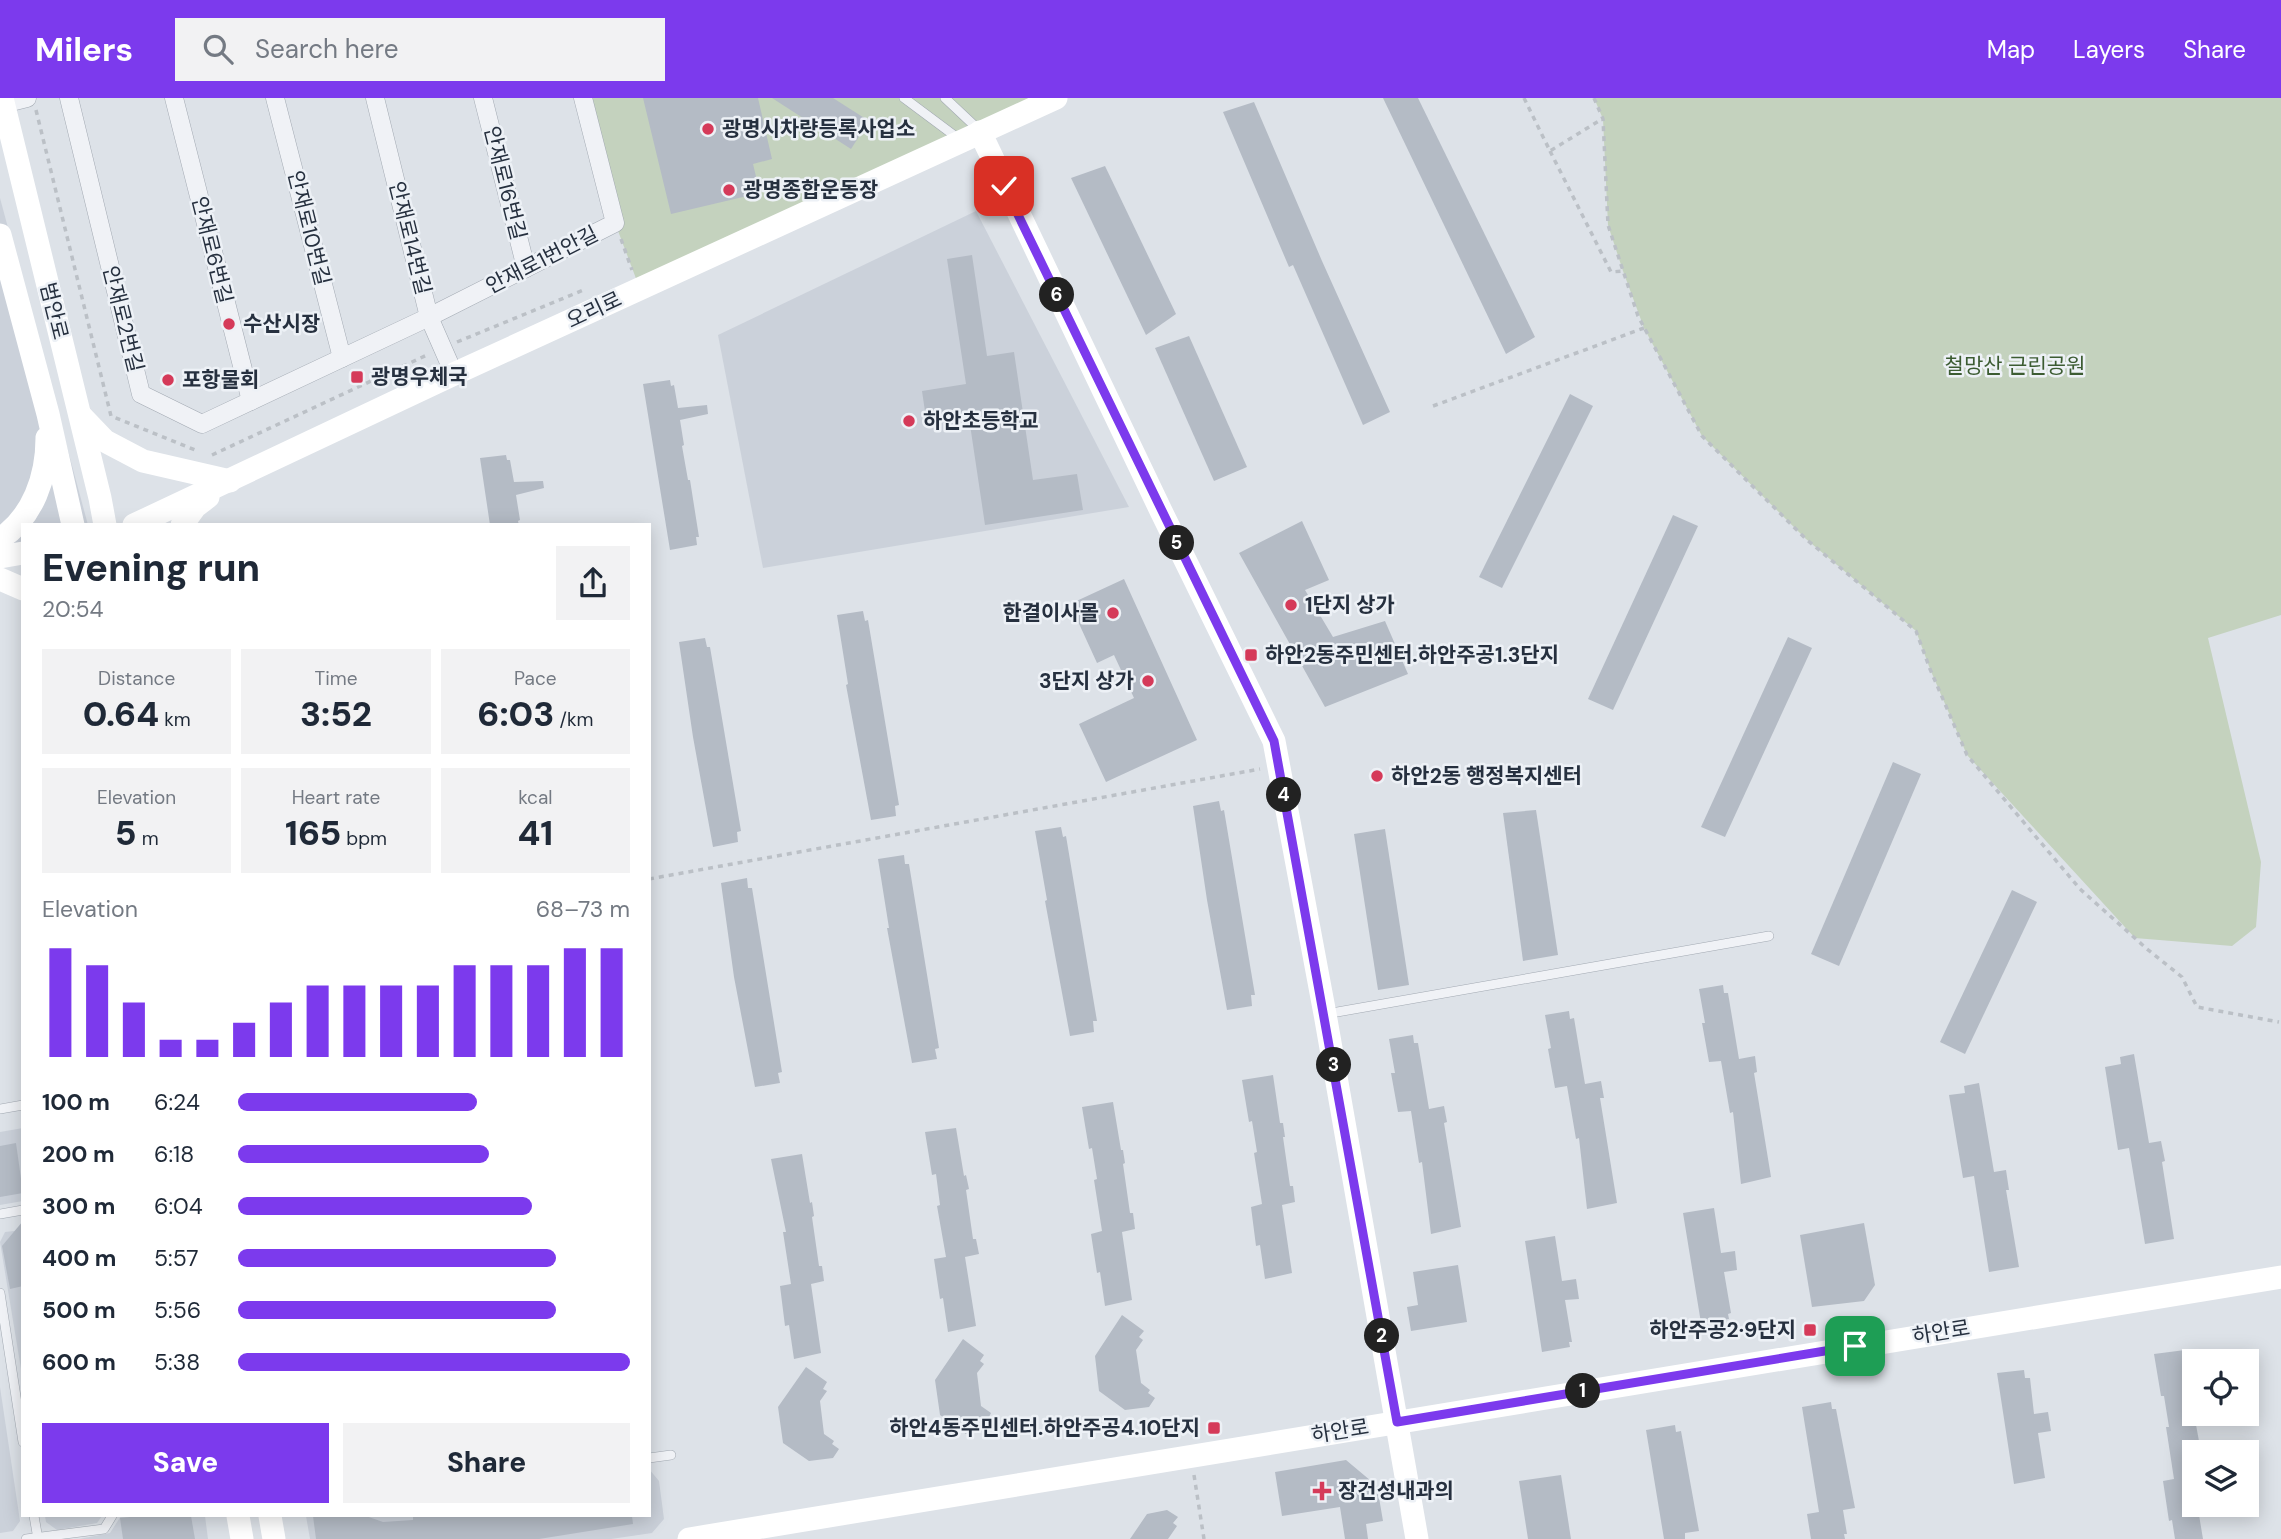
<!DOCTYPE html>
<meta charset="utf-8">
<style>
body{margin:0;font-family:"DM Sans","Noto Sans KR",sans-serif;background:#f2f2f3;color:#1f2937;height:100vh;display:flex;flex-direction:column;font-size:26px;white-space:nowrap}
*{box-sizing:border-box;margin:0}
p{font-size:23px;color:#747a83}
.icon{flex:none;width:38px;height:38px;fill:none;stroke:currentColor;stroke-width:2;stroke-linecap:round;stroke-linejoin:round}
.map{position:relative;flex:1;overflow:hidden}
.drawer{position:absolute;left:21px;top:425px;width:630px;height:994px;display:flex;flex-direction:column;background:#fff;border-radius:0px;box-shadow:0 4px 18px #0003}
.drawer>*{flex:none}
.fabs{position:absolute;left:2182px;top:1251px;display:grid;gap:14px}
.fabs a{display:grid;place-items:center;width:77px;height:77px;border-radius:0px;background:#fff;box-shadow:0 4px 18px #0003;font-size:35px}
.pin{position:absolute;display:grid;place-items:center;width:60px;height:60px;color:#fff;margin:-30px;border-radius:14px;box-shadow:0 4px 10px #0006}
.km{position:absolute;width:35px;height:35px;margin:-18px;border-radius:50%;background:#222;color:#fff;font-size:19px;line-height:35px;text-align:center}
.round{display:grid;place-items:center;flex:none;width:74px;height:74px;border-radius:0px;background:#f2f2f3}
.head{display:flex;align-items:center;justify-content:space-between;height:119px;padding:0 21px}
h1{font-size:38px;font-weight:800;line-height:52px}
.stats{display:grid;grid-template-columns:repeat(3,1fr);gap:10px;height:119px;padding:7px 21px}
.stats div{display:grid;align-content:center;border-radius:0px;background:#f2f2f3;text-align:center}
.stats b{font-size:35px;font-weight:800}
.stats small{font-size:19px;font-weight:400}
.stats p{font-size:19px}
.chart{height:196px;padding:14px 21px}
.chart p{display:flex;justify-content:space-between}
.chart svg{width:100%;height:126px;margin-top:7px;stroke:#7c3aed;stroke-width:6}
.action{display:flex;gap:14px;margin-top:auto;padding:14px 21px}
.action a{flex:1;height:80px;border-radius:0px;background:#7c3aed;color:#fff;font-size:28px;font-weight:800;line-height:80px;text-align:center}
.action a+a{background:#f2f2f3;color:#1f2937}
ul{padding:0 21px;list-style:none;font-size:23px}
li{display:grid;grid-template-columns:112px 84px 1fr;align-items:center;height:52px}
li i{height:18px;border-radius:9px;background:#7c3aed}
header{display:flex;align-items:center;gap:42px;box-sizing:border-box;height:98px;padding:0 35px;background:#7c3aed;color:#fff}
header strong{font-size:33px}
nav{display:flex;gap:38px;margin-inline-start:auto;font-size:24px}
.search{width:490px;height:63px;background:#f2f2f3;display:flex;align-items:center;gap:18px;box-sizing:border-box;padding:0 24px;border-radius:0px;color:#747a83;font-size:26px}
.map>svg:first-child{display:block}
.built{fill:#cbd1da}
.green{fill:#c4d2be}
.building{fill:#b4bbc5}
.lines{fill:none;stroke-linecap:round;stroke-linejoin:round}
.lane-casing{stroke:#a2a9b2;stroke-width:10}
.street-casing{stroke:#a2a9b2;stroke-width:19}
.path{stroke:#bbc0c6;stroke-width:3.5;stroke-dasharray:5 5;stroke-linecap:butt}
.lane{stroke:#f0f2f6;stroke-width:9}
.street{stroke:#f0f2f6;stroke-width:18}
.secondary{stroke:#fff;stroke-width:23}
.route-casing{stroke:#fff;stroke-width:14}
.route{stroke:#7c3aed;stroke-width:9}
.poi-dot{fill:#d53a59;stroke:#edf1f6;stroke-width:2.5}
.labels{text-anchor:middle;stroke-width:5;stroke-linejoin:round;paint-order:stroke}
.poi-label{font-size:21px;font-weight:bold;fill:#26303f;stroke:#edf1f6;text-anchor:start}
.street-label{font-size:21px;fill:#26303f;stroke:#edf1f6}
.park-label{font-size:21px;fill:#3c5c32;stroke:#edf1f6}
</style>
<header>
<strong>Milers</strong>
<div class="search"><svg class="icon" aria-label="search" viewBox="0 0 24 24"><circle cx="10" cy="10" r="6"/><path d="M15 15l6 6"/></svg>Search here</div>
<nav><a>Map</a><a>Layers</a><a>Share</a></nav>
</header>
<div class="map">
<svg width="2281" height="1441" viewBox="0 0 2281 1441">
<rect width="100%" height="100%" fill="#dde2e8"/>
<g class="built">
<path d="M0 100 88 427H23V455L0 459Z"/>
<path d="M976 113 1129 409 763 470 718 237Z"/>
<path d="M23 1030V1103L0 1107V1034Z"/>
<path d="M23 1132V1283L0 1144 5 1134Z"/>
<path d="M0 1289 20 1423 13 1433 0 1435Z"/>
<path d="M649 1371 659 1383 664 1421 652 1435 611 1441H310L306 1418H649Z"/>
<path d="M45 1418H102L97 1425 57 1432 46 1424Z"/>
<path d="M121 1418H205L208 1441H79L110 1435Z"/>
</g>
<g class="green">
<path d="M583 0H1056L640 191 615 125Z"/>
<path d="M1594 0H2281V517L2208 540 2261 764 2256 829 2232 848 2135 840 1967 657 1930 571 1916 533 1806 441 1702 338 1644 230 1623 173 1608 127 1603 21Z"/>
</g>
<g class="building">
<path d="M643 0H758L772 61 753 66 760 95 671 116Z"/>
<path d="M772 0H833L869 23 851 51Z"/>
<path d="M1383 0H1418L1535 239 1506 256Z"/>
<path d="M1254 4 1322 163 1390 314 1363 327 1293 167 1289 169 1223 14Z"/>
<path d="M1105 68 1176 216 1146 237 1071 80Z"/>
<path d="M972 157 987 258 1014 254 1033 382 1077 376 1083 412 985 427 969 320 927 327 922 293 966 286 947 161Z"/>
<path d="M1189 238 1247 369 1214 383 1155 250Z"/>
<path d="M670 282 671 288 674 287 678 310 707 307 708 316 680 322 684 347 682 348 688 382H690L699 439H696L697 447 670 452 643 286Z"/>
<path d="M1570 296 1593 308 1502 490 1479 479Z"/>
<path d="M506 357 507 362H510L514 384 543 383 544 390 516 397 520 422 518 423 519 427H490L480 360Z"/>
<path d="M1673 417 1698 428 1613 612 1588 601Z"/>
<path d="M1302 423 1329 482 1305 492 1333 539 1385 523 1408 576 1325 609 1239 455Z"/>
<path d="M1124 481 1197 642 1106 684 1079 626 1134 600 1114 557 1097 565 1070 506Z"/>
<path d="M863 513 865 523 868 522 899 707 895 708 896 718 871 722 846 587 848 586 837 517Z"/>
<path d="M1788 539 1812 550 1725 739 1701 729Z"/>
<path d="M705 540 707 549H710L741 733 737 734 738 744 713 749 693 639 679 544Z"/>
<path d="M1893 664 1921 676 1839 868 1811 856Z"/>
<path d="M1219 703 1221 713 1224 712 1255 897H1251L1252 908 1227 912 1207 802 1193 708Z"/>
<path d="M1536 712 1558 857 1523 863 1503 715Z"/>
<path d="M1061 729 1063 739 1066 738 1097 923H1093L1094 934 1070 938 1045 803 1047 802 1035 733Z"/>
<path d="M1385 731 1409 887 1378 892 1354 736Z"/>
<path d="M904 757 905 766H909L939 950 935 951 937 961 912 965 887 830H889L878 761Z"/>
<path d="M747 780 748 790H752L782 974 778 975 780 985 755 989 734 879 721 785Z"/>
<path d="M2012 792 2037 804 1965 956 1940 944Z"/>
<path d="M1723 887 1724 895H1728L1739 961 1755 958 1757 974 1754 975 1771 1079 1741 1086 1733 1014 1730 1015 1721 963 1709 964 1702 925H1705L1699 891Z"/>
<path d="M1569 913 1570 921 1574 920 1585 986 1601 983 1604 1000H1600L1617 1105 1587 1111 1579 1040 1576 1041 1567 988 1555 990 1548 951 1551 950 1545 917Z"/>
<path d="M1413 937 1414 945H1418L1429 1011 1444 1008 1447 1024 1444 1025 1461 1129 1431 1136 1422 1064 1419 1065 1411 1013 1398 1014 1391 975H1395L1389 941Z"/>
<path d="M2134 956 2149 1045 2161 1043 2165 1063 2162 1064 2174 1141 2145 1146 2129 1050 2118 1052 2105 969 2121 966 2120 959Z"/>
<path d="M1273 977 1280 1025H1283L1285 1039H1283L1290 1088H1293L1295 1104 1282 1107 1292 1175 1265 1181 1260 1147 1256 1148 1251 1109 1262 1106 1254 1055 1257 1054 1252 1023 1249 1024 1242 982Z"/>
<path d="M1979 985 1994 1074 2006 1072 2009 1092H2006L2019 1169 1989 1174 1974 1078 1963 1080 1949 997 1965 995 1964 988Z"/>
<path d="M1113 1004 1121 1052H1123L1125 1065 1123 1066 1130 1115H1133L1135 1131 1122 1134 1132 1202 1105 1208 1100 1174 1097 1175 1091 1136 1102 1133 1094 1082 1097 1081 1092 1050 1089 1051 1082 1009Z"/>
<path d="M956 1030 964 1078 966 1077 969 1091 966 1092 973 1141H976L979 1156 965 1159 976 1228 948 1234 943 1200 940 1201 934 1161 946 1159 937 1108 940 1107 936 1076 932 1077 925 1034Z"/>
<path d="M16 1045 23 1095 0 1099V1048Z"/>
<path d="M802 1056 810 1105 812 1104 814 1118 812 1119 819 1168H822L824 1183 811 1186 821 1255 794 1261 789 1227 785 1228 780 1188 791 1186 783 1134H786L771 1061Z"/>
<path d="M1714 1110 1721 1155 1735 1153 1737 1172 1724 1174 1731 1215 1728 1216 1729 1221 1701 1225 1683 1115Z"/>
<path d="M23 1123V1188L10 1191 2 1148Z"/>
<path d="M1864 1125 1875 1187 1864 1203 1812 1209 1800 1137Z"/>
<path d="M1555 1138 1562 1183 1576 1181 1579 1201 1565 1202 1572 1244H1569L1570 1249 1542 1254 1525 1143Z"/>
<path d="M1458 1167 1467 1224 1411 1233 1407 1209 1418 1207 1413 1174Z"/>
<path d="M1122 1217 1144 1233 1139 1239 1143 1242 1136 1252 1141 1285 1150 1292 1148 1295 1155 1300 1149 1309 1125 1312 1099 1293 1095 1258Z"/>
<path d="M963 1241 984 1257 980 1263 984 1266 977 1275 981 1308 991 1315 989 1319 996 1324 990 1332 966 1336 940 1317 935 1282Z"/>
<path d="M2185 1252 2194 1299V1316L2201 1354H2194V1407H2197L2198 1411 2203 1441H2175L2172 1422 2169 1423 2163 1383 2174 1381 2166 1329H2169L2164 1298H2161L2154 1256Z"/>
<path d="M806 1269 827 1284 823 1291 827 1293 820 1303 824 1336 834 1343 832 1346 839 1351 833 1360 809 1363 783 1345 778 1309Z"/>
<path d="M2024 1272 2025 1280H2030L2034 1316 2048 1314 2051 1333 2038 1335 2045 1380 2014 1386 1997 1275Z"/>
<path d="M1831 1304 1832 1311H1836L1855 1410 1843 1412 1847 1436H1844L1845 1441H1811L1807 1416 1819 1414 1802 1309Z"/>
<path d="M1675 1327 1676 1334 1681 1333 1699 1433 1685 1435V1441H1664L1646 1332Z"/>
<path d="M1346 1362 1377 1388 1383 1423 1366 1426 1368 1441H1345L1340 1409 1282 1418 1275 1374Z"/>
<path d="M1561 1377 1571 1441H1528L1519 1383Z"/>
<path d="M1167 1412 1178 1419 1173 1425 1177 1428 1168 1441H1130L1147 1416Z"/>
<path d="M139 1418H191L195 1441H123L120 1420Z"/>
<path d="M313 1418H366L383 1424 413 1422V1418H632L633 1426 539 1441H316Z"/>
</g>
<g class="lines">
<defs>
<g id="lane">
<path d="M904 0 959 41"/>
<path d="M945 0 979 32"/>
<path d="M1326 916 1769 838"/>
<path d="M0 1011 23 1007"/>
<path d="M0 1116 23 1112"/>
<path d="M0 1195 23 1344"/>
<path d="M649 1360 671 1357"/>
<path d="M34 1418 38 1441"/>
<path d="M26 1441 104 1431 112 1418"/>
</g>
<g id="street">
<path d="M69 0 141 296 202 326 429 219 615 125 583 0"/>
<path d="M174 0 251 303"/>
<path d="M275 0 342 260"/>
<path d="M375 0 429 219 454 276"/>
<path d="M483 0 526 170"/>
<path d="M3 6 27 0"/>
</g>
</defs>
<use href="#lane" class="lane-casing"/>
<use href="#street" class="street-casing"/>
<g class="path">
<path d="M1524 0 1550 53 1602 21"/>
<path d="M1594 0 1603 21 1608 127 1638 218 1702 338 1806 441 1916 533 1930 571 1967 657 2080 791 2147 851 2182 879 2197 909 2279 924"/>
<path d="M36 12 111 318 195 352"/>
<path d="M1550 53 1611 174 1623 173"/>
<path d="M621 141 632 172"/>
<path d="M457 244 586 191"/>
<path d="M1433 308 1644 230"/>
<path d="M212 357 427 257"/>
<path d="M649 781 1260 671"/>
<path d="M1194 1377 1204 1441"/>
</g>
<use href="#lane" class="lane"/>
<use href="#street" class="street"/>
<g class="secondary">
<path d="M2 0 100 400 105 427"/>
<path d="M980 34 1161 413 1274 643 1325 916 1417 1441"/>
<path d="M0 137 48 316 73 427"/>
<path d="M82 319 105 343 143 363 230 383"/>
<path d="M134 427 454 276 1056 0"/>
<path d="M182 427 195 409 208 399"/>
<path d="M0 441C33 419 47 379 47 340"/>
<path d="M0 459 23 455"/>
<path d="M0 481 23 491"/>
<path d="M238 1418 242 1441"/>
<path d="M270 1418 274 1441"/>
<path d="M689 1441 2281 1179"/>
</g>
</g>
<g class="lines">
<defs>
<path id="route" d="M1004 88 1274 643 1397 1324 1855 1248"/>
</defs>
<use href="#route" class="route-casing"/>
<use href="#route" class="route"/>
</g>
<g class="poi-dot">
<circle cx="708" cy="31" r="7"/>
<circle cx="729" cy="92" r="7"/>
<circle cx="229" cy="226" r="7"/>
<rect x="350" y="272" width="14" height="14" rx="3.5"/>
<circle cx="168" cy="282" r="7"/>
<circle cx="909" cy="323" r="7"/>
<circle cx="1291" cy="507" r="7"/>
<circle cx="1113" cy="515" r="7"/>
<rect x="1244" y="550" width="14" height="14" rx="3.5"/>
<circle cx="1148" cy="583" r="7"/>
<circle cx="1377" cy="678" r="7"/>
<rect x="1803" y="1225" width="14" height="14" rx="3.5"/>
<rect x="1207" y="1323" width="14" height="14" rx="3.5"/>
<path d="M1318.5 1382.5h7v7h7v7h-7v7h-7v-7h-7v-7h7z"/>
</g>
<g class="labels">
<g class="poi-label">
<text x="722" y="38">광명시차량등록사업소</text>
<text x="743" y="99">광명종합운동장</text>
<text x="243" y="233">수산시장</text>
<text x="371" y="286">광명우체국</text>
<text x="182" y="289">포항물회</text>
<text x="923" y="330">하안초등학교</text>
<text x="1305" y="514">1단지 상가</text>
<text x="1099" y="522" text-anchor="end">한결이사몰</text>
<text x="1265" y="564">하안2동주민센터.하안주공1.3단지</text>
<text x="1134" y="590" text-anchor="end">3단지 상가</text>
<text x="1391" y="685">하안2동 행정복지센터</text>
<text x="1796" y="1239" text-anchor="end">하안주공2·9단지</text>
<text x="1200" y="1337" text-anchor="end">하안4동주민센터.하안주공4.10단지</text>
<text x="1338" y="1400">장건성내과의</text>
</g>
<g class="street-label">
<text transform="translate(505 85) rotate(76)" y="7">안재로16번길</text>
<text transform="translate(309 130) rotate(76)" y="7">안재로10번길</text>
<text transform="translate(410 140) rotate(76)" y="7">안재로14번길</text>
<text transform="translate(212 152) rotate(76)" y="7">안재로6번길</text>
<text transform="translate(542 162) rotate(-27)" y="7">안재로1번안길</text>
<text transform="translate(594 212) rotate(-25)" y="7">오리로</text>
<text transform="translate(54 213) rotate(76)" y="7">범안로</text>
<text transform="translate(123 221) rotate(76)" y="7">안재로2번길</text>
<text transform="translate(1941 1234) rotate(-9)" y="7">하안로</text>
<text transform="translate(1340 1333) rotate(-9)" y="7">하안로</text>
</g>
<g class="park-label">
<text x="2015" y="275">철망산 근린공원</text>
</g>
</g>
</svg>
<div class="fabs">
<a><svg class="icon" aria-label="locate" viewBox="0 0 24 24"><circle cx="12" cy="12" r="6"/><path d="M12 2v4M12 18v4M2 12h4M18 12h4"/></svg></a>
<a><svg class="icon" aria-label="layers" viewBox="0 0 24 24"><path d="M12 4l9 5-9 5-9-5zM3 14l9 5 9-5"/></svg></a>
</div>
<div class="pin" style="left:1855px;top:1248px;background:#1e9e55"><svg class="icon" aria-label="arrive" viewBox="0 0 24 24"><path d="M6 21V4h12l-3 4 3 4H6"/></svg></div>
<div class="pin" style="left:1004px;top:88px;background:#d93025"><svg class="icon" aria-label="check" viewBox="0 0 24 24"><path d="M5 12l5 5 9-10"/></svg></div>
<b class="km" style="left:1583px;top:1293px">1</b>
<b class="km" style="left:1382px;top:1238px">2</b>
<b class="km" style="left:1334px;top:967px">3</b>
<b class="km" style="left:1284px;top:697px">4</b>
<b class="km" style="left:1177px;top:445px">5</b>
<b class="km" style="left:1057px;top:197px">6</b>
<section class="drawer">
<div class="head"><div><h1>Evening run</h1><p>20:54</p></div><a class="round"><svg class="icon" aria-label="share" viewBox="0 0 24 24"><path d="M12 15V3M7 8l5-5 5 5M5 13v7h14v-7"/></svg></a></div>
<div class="stats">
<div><p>Distance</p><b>0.64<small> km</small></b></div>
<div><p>Time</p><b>3:52</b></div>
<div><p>Pace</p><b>6:03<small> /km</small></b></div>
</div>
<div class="stats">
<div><p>Elevation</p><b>5<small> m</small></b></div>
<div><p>Heart rate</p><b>165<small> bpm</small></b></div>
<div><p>kcal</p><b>41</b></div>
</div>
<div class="chart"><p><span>Elevation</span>68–73 m</p>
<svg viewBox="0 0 160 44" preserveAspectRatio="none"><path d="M5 44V6M15 44V12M25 44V25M35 44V38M45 44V38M55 44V32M65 44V25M75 44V19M85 44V19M95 44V19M105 44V19M115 44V12M125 44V12M135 44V12M145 44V6M155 44V6"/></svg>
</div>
<ul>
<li><b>100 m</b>6:24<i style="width:61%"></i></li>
<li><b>200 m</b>6:18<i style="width:64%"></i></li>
<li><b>300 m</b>6:04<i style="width:75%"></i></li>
<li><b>400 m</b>5:57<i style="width:81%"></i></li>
<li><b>500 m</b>5:56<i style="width:81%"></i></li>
<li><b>600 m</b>5:38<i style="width:100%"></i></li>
</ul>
<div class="action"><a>Save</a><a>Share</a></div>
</section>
</div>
